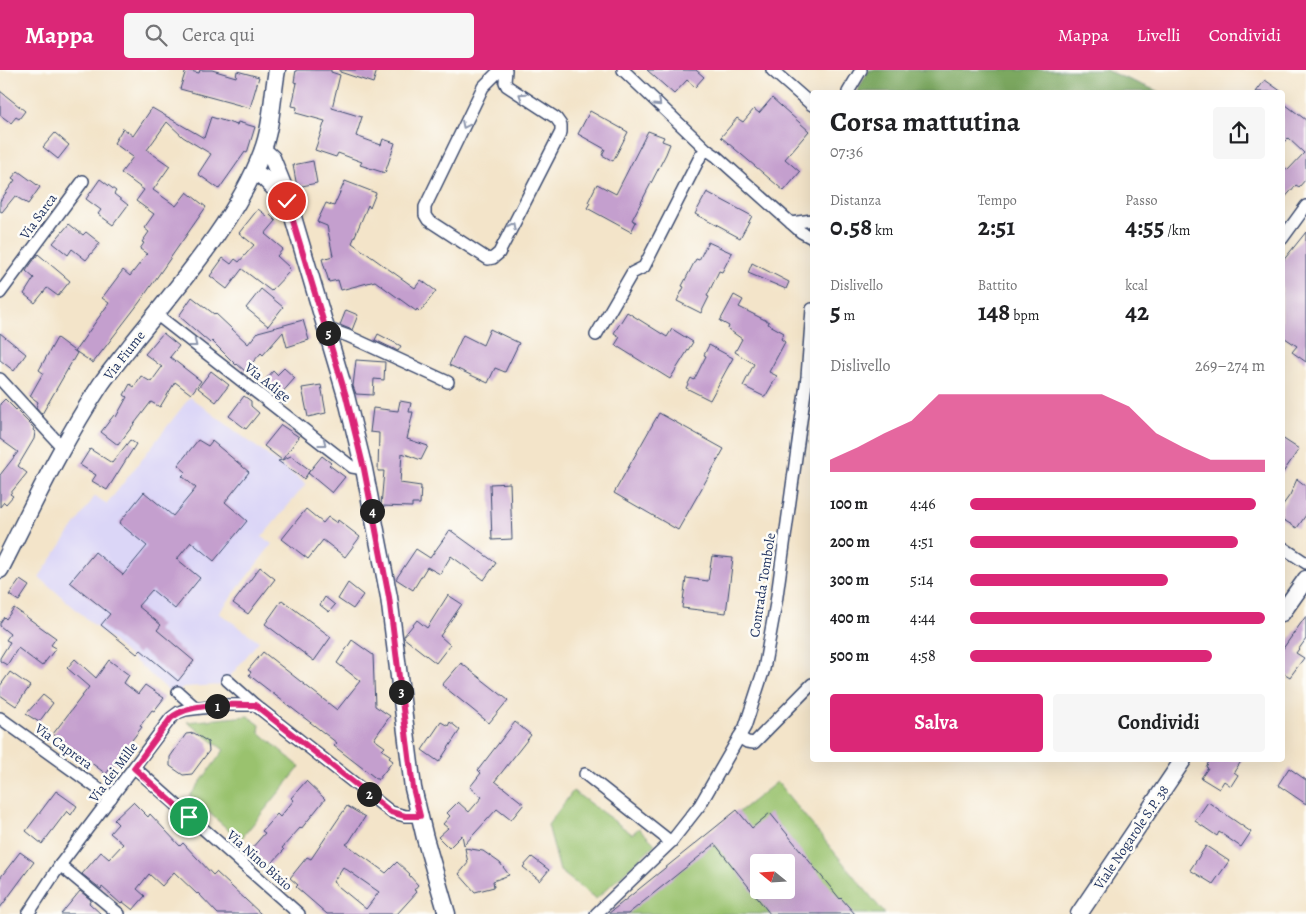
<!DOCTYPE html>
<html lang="it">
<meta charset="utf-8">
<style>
body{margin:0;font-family:Alegreya,serif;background:#f6f6f6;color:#202124;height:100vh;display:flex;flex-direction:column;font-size:19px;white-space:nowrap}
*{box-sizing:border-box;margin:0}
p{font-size:16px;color:#757577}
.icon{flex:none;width:28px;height:28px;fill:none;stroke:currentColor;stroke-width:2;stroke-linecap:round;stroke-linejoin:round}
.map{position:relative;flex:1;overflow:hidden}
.panel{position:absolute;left:810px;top:20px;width:475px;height:672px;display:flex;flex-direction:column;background:#fff;border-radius:5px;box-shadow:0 5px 20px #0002}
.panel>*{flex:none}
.needle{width:32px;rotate:288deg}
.tools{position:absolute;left:750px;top:784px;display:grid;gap:10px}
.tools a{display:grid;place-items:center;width:45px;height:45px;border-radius:5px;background:#fff;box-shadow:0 5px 20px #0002;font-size:25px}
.pin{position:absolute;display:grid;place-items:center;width:42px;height:42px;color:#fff;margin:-21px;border:2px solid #fff;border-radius:50%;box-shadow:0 1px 5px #0007}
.km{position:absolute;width:25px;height:25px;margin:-12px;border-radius:50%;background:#222;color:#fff;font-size:14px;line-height:25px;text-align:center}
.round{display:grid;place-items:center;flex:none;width:52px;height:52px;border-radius:5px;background:#f6f6f6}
.head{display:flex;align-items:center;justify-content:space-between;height:85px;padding:0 20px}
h1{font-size:28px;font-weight:700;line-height:38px}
.stats{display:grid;grid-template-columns:repeat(3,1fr);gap:8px;height:85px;padding:5px 20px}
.stats div{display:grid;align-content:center}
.stats b{font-size:25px;font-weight:700}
.stats small{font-size:14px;font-weight:400}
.stats p{font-size:14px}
.chart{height:140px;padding:10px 20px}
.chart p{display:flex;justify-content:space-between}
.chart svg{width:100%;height:90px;margin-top:5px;fill:#db2777;opacity:.7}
.button{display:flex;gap:10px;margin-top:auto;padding:10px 20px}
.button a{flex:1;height:58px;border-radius:5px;background:#db2777;color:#fff;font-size:20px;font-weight:700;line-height:58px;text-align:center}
.button a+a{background:#f6f6f6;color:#202124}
ul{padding:0 20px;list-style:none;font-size:16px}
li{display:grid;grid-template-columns:80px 60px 1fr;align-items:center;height:38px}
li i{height:12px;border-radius:6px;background:#db2777}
header{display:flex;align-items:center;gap:30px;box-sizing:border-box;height:70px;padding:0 25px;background:#db2777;color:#fff}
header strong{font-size:24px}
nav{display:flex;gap:28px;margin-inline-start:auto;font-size:18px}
.search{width:350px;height:45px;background:#f6f6f6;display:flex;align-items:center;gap:12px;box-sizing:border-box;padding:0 18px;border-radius:5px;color:#757577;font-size:19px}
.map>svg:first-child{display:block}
.built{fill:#dbd6f7}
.green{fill:#9ac26e;stroke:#5a7866;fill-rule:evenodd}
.forest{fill:#7ba861;stroke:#4b6c60}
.building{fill:#c49fce;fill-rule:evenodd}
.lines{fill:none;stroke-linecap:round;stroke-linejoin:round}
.street-casing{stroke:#3b4a6e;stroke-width:14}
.secondary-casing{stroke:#3b4a6e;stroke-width:19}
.street{stroke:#fff;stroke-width:11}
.secondary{stroke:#fff;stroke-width:16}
.oneway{stroke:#8d97ae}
.route-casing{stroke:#fff;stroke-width:10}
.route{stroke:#db2777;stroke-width:6}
.labels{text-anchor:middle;stroke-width:5;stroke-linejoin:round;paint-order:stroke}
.street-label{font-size:14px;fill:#1b2f5e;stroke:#fdfcf7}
</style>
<header>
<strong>Mappa</strong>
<div class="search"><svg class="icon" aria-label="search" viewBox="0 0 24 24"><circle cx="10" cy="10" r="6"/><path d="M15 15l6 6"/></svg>Cerca qui</div>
<nav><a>Mappa</a><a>Livelli</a><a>Condividi</a></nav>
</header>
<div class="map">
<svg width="1306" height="844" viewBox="0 0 1306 844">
<rect width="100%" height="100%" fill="#fdfcf7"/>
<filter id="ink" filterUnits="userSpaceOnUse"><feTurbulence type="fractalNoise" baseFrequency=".02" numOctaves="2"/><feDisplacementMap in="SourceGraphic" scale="10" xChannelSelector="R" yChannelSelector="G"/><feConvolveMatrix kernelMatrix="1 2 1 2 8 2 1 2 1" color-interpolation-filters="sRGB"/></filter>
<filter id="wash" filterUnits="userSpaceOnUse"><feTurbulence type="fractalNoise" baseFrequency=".0096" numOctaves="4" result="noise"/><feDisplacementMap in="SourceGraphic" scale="20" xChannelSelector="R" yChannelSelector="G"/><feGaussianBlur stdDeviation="1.12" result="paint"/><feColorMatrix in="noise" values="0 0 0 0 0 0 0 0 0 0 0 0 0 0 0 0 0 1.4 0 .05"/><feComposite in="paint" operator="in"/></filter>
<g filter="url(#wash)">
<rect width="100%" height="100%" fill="#f3e4c9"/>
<path class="built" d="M190 327 306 414 262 467 272 474 219 543 259 571 223 615 183 617 175 626 39 507 95 426 107 434Z"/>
<g class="green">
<path d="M248 646 260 655 259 662 300 697 240 770 190 726 224 680 187 652Z"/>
<path d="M777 712 885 844H609ZM759 792H786V820H759Z"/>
<path d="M573 721 632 764 639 758 655 774 596 829 560 801 548 755Z"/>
</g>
<path class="forest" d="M869 0H1105L1160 22H857Z"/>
<g id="blocks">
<g class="building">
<path d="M186 0 199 3 200 0H212L236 7 237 1 259 7 250 38 180 19Z"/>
<path d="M296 0H331V2L340 5 332 38 362 47 356 66 381 75 383 69 395 73 385 103 360 95 362 92 338 83 336 87 315 80 325 51 296 43 297 37 292 36 297 13 294 12Z"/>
<path d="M340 0H377L373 13 340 2Z"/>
<path d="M647 0H696L704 7 695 17 687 10 674 24Z"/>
<path d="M1265 10 1282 22H1256Z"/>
<path d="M0 21 25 41 19 49 16 47 11 53 0 45Z"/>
<path d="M772 28 809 61 785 89 800 102 784 121 721 67 737 48 743 52 754 39 759 43Z"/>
<path d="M1282 32 1306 50V109L1299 117 1296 115 1282 131V95L1288 100 1304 83 1288 68 1282 74Z"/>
<path d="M152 38 204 68 211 47 237 55 238 52 255 57 247 83 245 82 219 119 198 104 211 84 183 67 167 52 147 80 170 96 153 120 176 136 187 122 206 137 139 233 93 293 75 281 109 233 102 228 123 200 130 206 147 184 140 179 144 173 142 172 149 162 144 158 154 144 136 131 144 120 121 103 133 87 114 73 123 58 133 66Z"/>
<path d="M590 41 628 62 613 91 602 85 605 79 578 64Z"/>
<path d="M648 61 664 67 662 71 670 74 666 84 632 150 636 152 631 162 587 138 590 133 588 132 597 114 616 124Z"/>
<path d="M55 63 69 75 58 89 43 77Z"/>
<path d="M313 91 317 113 297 117 293 95Z"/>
<path d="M18 101 40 117 28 134 15 126 2 142 0 141V131L15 110 12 108Z"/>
<path d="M100 109 116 121 114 124 128 135 113 155 98 144 101 140 86 129Z"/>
<path d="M345 111 376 123 370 138 368 135 352 173 415 218 421 210 436 221 420 242 417 239 416 241 375 211 341 220 338 210 329 212 322 189 333 186 327 156 317 152 326 133 334 136Z"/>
<path d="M707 122 752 146 740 168 695 144Z"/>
<path d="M258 139 267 146 269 144 276 151 265 164 283 179 277 186 289 197 290 201 271 221 242 199 227 219 210 206 223 188 231 194 235 189 239 192 254 175 239 163Z"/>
<path d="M69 154 83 165 86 162 100 173 86 190 72 179 68 185 53 173Z"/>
<path d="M1306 162V292L1292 282 1297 276 1282 266V192Z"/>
<path d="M708 172 732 183 722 202 719 201 707 226 709 227 701 243 677 231 684 217 682 216 696 189 699 190Z"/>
<path d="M38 184 70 211 58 226 47 218 35 233 24 224 34 208 26 201Z"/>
<path d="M752 193 789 212 786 219 748 203Z"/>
<path d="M261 219 283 237 268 256 246 238Z"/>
<path d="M734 225 743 230 739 237 769 252 768 254 784 263 781 269 785 272 769 302 777 306 765 327 743 316 754 294 735 282 742 269 728 259 729 256 720 251Z"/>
<path d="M192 227 214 244 215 243 248 274 258 262 303 250 309 270 287 277 283 262 263 285 261 283 245 301 237 294 236 295 212 271 210 273 179 246Z"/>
<path d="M346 240 358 245 352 260 340 255Z"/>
<path d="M627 242 667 267 672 259 693 272 670 309 615 275 620 267 614 263Z"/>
<path d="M490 259 519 273 505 302 495 298 488 313 449 295 463 265 483 275Z"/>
<path d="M0 263 26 284 14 301 0 290Z"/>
<path d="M163 263 179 276 170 287 201 311 191 324 175 312 160 337 151 332 118 375 101 362 114 345 116 347 127 327 124 325 130 314 134 317 141 306 151 312 162 297 145 284Z"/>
<path d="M378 264 401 276 398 281 375 270Z"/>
<path d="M57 268 77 283 42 344 36 337 38 332 30 326 43 303 39 300Z"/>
<path d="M709 275 733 288 710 330 686 318 691 308 694 310 706 286 704 285Z"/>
<path d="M356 290 385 292 384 310 374 309 373 325 356 324 353 316Z"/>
<path d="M284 298 295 308 279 326H276L262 314 273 301 277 305Z"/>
<path d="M211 301 229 315 216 332 198 318Z"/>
<path d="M321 315 326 343 308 347 302 318Z"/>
<path d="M244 326 251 331V336L259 343 246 359 229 346Z"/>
<path d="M5 329 34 358 33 360 35 362 34 369 18 396 27 403 10 424 13 426 6 434 4 432 0 437V405L18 382 0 369V334Z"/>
<path d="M400 331 411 333 409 342H413L407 369 428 376 421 390 402 383 400 413 421 416 420 434H412V437L381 436 384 401H378L379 363 370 362 373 338 398 341Z"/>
<path d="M659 343 724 379 678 460 614 423Z"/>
<path d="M281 355 299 367 282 390 291 386 310 400 308 403 322 386 331 393 329 395 345 407 332 423 308 403 304 409 278 391 282 390 264 376Z"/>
<path d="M1282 368 1299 379 1282 404Z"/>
<path d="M130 370 136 374 107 420 92 411 96 405 80 395 90 379 112 393Z"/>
<path d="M198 370 208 376 212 371 249 402 225 432 247 451 214 491 191 472 177 489 200 508 175 539 152 520 138 536 161 555 157 560 194 591 178 611 141 580 137 584 101 555 110 544 70 512 95 482 123 505 147 476 119 453 144 422 173 446 196 418 182 406 186 402 178 395Z"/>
<path d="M1297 409 1306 416V445L1297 458 1282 449V436L1290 425Z"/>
<path d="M510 413 512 469 492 470 490 414Z"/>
<path d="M306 439 323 453 328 447 337 453 338 450 360 467 345 487 323 470 308 489 282 469Z"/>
<path d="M450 460 496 493 484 510 451 486 440 504 427 497 413 520 396 509 416 479 430 488Z"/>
<path d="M712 486 733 488 726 543 682 538 686 508 708 511Z"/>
<path d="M260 497 275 509 248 544 233 533Z"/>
<path d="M20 510 29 516 19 531 9 525Z"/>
<path d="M348 513 363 525 353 539 338 529Z"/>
<path d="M448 525 462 534 440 566 450 575 436 593 404 568V566L417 550 427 558Z"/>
<path d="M325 527 335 535 329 542 320 535Z"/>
<path d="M282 530 331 567 314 591 265 554Z"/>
<path d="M14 538 56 568 51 575 56 578 42 596 18 578 7 595 0 591V588L10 572 6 570 10 564 0 556V553L4 547 6 549Z"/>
<path d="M1306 546V569L1296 583 1304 588 1290 607 1282 602V580Z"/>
<path d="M352 570 373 585 375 636 390 646 374 669 385 677 382 680 391 686 389 688 393 691 378 710 334 676 337 673 249 605 251 602 248 600 263 582 337 640 360 611 337 593Z"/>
<path d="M75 589 96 608 109 590 129 605 124 613 138 624 145 615 164 628 154 641 152 640 140 656 142 657 106 704 53 664 89 617 67 598Z"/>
<path d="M461 593 508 630 489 653 442 615Z"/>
<path d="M10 602 30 616 16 636 0 625V616Z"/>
<path d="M43 625 53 633 39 652 26 644Z"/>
<path d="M441 652 448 656 450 652 460 660 439 692 422 680Z"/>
<path d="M515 652 531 665 495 711 524 734 511 750 497 739 464 775 462 765 449 778 438 767 448 758 443 754 450 746 447 743 458 732 469 742 482 727 470 717 481 703 478 700Z"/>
<path d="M194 663 208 672 209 681 192 704 183 705 170 696V687L186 664Z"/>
<path d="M1210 690H1242L1234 702 1238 705 1231 716 1224 711 1219 719 1201 708 1208 698 1206 697Z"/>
<path d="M1289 698 1306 710V734L1278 715Z"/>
<path d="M306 711 325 729 301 759 300 758 282 778 284 780 269 796 251 779 265 763 262 761 277 744 280 747 294 730 291 728Z"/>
<path d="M56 721 77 736 71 745 67 741 42 774 26 761Z"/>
<path d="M133 732 148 747 150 744 180 776 183 773 213 805 216 802 261 844H218L198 823 197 824 174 802 162 816 149 804 137 819 145 826 133 840 123 832 121 834 102 817 101 819 82 804 101 782 109 789 123 774 110 763 118 754 114 750Z"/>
<path d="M1208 732 1251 762 1241 777 1219 762 1217 766 1195 751Z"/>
<path d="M347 736 365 747 349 772 346 774 386 803 397 792 410 804 409 805 418 815 414 820 417 822 397 844H327L296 817 298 815 290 808 307 787 311 789ZM343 797 379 822 366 839 333 812Z"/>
<path d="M737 740 752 758 770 743 840 829 841 828 855 844H770L715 774 628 844H608ZM759 792H786V820H759Z"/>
<path d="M1206 776 1229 791 1213 814 1190 800Z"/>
<path d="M465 778 483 781 500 793 509 805 493 811 494 817 475 822 459 804 468 793Z"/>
<path d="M20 782 34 792 0 838V808Z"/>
<path d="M532 787 549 800 540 811 523 797Z"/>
<path d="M80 821 91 830 89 833 101 844H61Z"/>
</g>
</g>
</g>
<g filter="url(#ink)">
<use href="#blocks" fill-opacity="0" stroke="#3b4a6e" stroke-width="1"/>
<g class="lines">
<defs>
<g id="street">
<path d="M500 0 483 17 425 137V145L428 150 488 189 493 188 499 183 561 62V55L556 48 507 16 505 12 506 0"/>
<path d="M623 0 707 80 716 86 801 162 812 168"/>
<path d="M772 0 812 35"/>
<path d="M848 22 861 0"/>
<path d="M791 153 812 150"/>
<path d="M1282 169 1306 136"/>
<path d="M0 223 83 111"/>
<path d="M156 244 352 397 364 399"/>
<path d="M326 258 348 266 448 312"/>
<path d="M596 265 632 203 644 197 701 85 707 80"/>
<path d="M0 309 63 378"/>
<path d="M1282 477 1306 493"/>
<path d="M227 610 255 635"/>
<path d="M178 622 196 638"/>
<path d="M0 648 111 728"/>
<path d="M739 667 747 672 754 673 812 614"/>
<path d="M135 698 299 844"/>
<path d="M585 704 671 772"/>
<path d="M60 795 119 844"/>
<path d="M28 844 60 795 171 648 179 642 185 640 227 635H255L391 742 405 746H420"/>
<path d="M596 844 671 772 700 735 745 657 764 599 776 533 807 307 812 239"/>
</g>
<g id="secondary">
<path d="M263 80 272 88 285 120 346 326 364 399 389 527 413 718 425 768 447 844"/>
<path d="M254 102 264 108 285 129"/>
<path d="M0 500C32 437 62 373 101 314 110 301 121 288 131 275 176 218 237 150 262 82 272 56 272 27 277 0"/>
<path d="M1282 543 1306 509"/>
<path d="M1079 844 1183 690"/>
</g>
</defs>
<use href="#street" class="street-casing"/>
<use href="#secondary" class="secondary-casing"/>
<use href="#street" class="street"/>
<use href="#secondary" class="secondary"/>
</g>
<defs><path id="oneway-chevron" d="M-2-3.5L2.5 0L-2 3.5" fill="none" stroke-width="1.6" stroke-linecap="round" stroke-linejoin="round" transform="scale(1.25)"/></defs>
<g class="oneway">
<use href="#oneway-chevron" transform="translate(522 26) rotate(-147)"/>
<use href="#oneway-chevron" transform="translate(658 33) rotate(43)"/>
<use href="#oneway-chevron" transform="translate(465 55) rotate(116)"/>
<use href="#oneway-chevron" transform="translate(512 156) rotate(-63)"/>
<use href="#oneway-chevron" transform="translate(194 274) rotate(38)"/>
<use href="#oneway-chevron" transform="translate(323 373) rotate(38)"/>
</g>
</g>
<g class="lines" filter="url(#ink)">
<defs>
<path id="route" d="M189 747 134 698 171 648C190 632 231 635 255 635L391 742 405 746H420L413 718 389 527 364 399 346 326 287 131"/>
</defs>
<use href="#route" class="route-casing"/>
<use href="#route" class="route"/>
</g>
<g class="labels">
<g class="street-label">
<text transform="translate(38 146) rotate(-54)" y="5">Via Sarca</text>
<text transform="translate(124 285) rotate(-52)" y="5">Via Fiume</text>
<text transform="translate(268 312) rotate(38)" y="5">Via Adige</text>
<text transform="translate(762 515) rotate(-81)" y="5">Contrada Tombole</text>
<text transform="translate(64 676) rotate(36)" y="5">Via Caprera</text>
<text transform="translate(113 702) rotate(-53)" y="5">Via dei Mille</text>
<text transform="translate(1131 767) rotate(-56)" y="5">Viale Nogarole S.P. 38</text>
<text transform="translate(260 790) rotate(42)" y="5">Via Nino Bixio</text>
</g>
</g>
</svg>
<div class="tools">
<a><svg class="needle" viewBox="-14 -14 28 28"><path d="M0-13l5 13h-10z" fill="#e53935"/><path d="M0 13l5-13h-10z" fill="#757577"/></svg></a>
</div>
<div class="pin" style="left:189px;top:747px;background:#1e9e55"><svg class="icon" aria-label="arrive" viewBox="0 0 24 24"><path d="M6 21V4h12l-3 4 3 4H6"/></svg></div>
<div class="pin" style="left:287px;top:131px;background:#d93025"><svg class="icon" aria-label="check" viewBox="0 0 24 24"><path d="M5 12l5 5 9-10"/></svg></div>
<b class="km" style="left:217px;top:636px">1</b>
<b class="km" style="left:369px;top:724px">2</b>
<b class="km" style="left:401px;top:622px">3</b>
<b class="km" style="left:372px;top:441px">4</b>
<b class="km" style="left:328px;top:263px">5</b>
<section class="panel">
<div class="head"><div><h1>Corsa mattutina</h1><p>07:36</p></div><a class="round"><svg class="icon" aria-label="share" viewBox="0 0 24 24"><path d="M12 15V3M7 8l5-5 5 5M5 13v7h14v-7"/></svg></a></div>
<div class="stats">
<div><p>Distanza</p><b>0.58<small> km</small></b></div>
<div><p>Tempo</p><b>2:51</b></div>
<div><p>Passo</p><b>4:55<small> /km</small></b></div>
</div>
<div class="stats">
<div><p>Dislivello</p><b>5<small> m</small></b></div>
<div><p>Battito</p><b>148<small> bpm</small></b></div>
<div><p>kcal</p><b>42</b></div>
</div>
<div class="chart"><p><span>Dislivello</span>269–274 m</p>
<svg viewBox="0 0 160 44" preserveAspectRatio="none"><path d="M0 44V38L10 32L20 25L30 19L40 6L50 6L60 6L70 6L80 6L90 6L100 6L110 12L120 25L130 32L140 38L150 38L160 38V44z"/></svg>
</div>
<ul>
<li><b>100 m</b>4:46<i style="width:97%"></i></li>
<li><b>200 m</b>4:51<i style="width:91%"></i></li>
<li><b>300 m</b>5:14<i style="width:67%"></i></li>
<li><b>400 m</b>4:44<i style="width:100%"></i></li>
<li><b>500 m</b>4:58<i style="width:82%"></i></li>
</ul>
<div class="button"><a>Salva</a><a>Condividi</a></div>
</section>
</div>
